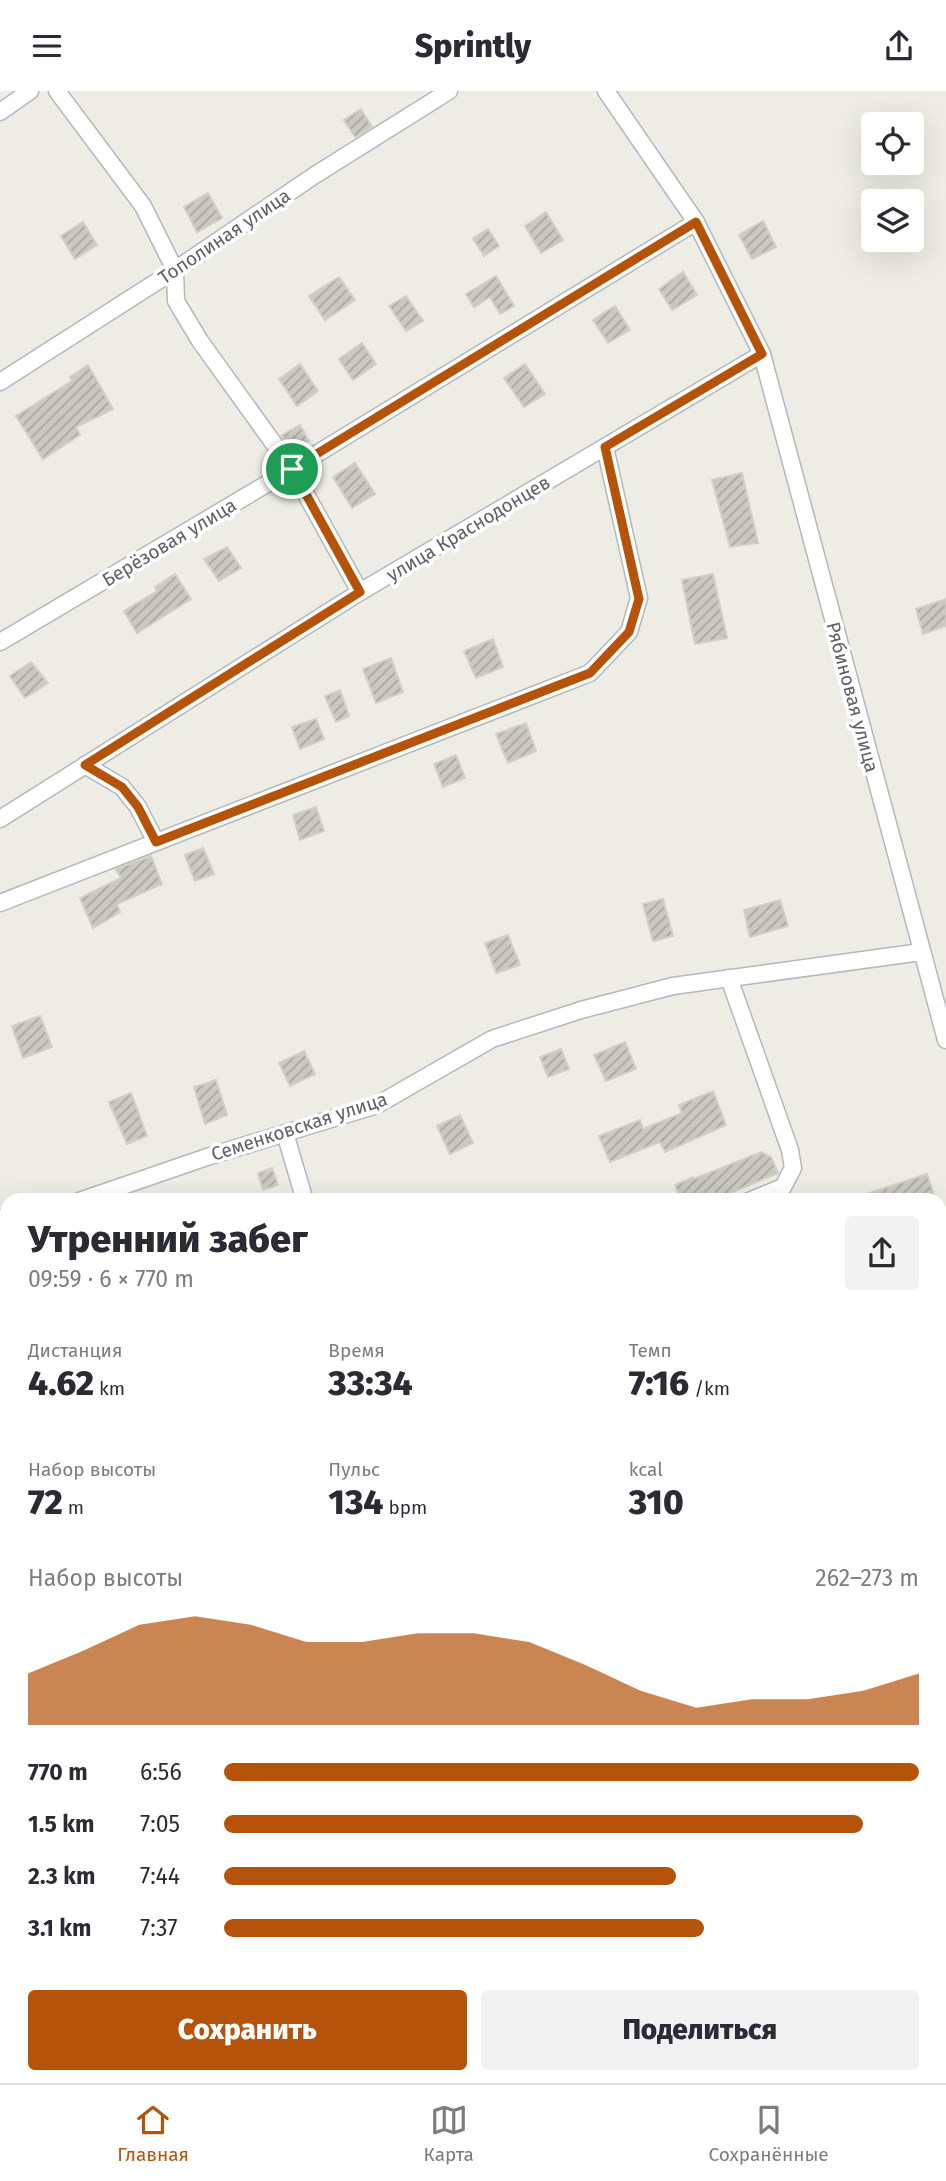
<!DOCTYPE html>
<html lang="ru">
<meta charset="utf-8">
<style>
body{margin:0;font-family:"Fira Sans",sans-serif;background:#f2f2f3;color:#2b2b33;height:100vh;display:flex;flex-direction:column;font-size:26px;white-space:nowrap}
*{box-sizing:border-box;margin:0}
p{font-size:23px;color:#7c7c81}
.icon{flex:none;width:38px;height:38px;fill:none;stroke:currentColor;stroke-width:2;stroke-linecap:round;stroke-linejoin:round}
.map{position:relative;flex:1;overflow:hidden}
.details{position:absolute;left:0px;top:1102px;width:947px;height:891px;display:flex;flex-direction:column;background:#fff;border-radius:21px 21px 0 0;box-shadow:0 7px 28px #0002}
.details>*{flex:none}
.buttons{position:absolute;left:861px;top:21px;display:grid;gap:14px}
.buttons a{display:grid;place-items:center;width:63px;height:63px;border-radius:7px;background:#fff;box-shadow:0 7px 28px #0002;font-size:35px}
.pin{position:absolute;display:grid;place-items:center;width:60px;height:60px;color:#fff;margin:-30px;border:4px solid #fff;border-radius:50%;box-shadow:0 2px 7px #0007}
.round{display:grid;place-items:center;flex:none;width:74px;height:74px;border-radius:7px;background:#f2f2f3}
.overview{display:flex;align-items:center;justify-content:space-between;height:119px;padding:0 28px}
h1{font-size:38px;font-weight:800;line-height:52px}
.metrics{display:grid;grid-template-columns:repeat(3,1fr);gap:10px;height:119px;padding:7px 28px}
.metrics div{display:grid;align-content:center}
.metrics b{font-size:35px;font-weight:800}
.metrics small{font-size:19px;font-weight:400}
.metrics p{font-size:19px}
.chart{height:196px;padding:14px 28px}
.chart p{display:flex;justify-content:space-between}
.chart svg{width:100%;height:126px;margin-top:7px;fill:#b45309;opacity:.7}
.button{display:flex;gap:14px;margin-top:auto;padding:14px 28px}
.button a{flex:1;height:80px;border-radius:7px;background:#b45309;color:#fff;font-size:28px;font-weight:800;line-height:80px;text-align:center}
.button a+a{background:#f2f2f3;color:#2b2b33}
ul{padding:0 28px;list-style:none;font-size:23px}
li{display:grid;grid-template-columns:112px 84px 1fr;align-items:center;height:52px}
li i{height:18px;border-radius:9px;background:#b45309}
header{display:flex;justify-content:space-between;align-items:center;height:91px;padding:0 28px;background:#fff;font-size:32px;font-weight:800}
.dock{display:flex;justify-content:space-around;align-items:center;height:98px;border-top:2px solid #e1e1e2;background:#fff;font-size:19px;color:#7c7c81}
.dock a{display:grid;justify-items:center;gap:4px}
.dock .on{color:#b45309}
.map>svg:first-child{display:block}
.building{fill:url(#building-hatch);stroke:#d2d0c4;stroke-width:2}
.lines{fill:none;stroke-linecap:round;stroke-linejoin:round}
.minor-casing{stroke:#b6b7bb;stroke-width:19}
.minor{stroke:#fff;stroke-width:16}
.route-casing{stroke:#fff;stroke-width:14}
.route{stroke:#b45309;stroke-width:9}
.labels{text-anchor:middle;stroke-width:7;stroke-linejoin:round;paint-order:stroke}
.street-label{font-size:19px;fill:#5d6065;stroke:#fff}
</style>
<header><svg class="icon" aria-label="menu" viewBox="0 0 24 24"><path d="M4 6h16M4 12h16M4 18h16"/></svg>Sprintly<svg class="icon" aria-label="share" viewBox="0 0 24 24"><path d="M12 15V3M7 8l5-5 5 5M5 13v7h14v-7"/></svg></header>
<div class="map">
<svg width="946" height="1992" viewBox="0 0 946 1992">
<defs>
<pattern id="building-hatch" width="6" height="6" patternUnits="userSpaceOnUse" patternTransform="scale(1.75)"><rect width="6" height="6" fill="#cac8c2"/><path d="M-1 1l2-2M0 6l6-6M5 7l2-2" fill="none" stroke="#a7a6a1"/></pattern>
</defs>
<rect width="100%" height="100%" fill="#eeede5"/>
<g class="building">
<path d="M361 18 372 36 355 46 344 29Z"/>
<path d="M208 102 222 127 197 141 184 116Z"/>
<path d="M546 121 563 149 541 162 525 135Z"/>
<path d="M763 130 776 156 752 168 739 144Z"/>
<path d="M83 131 97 154 75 168 61 145Z"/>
<path d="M488 138 499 155 484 165 473 147Z"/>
<path d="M683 181 697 204 672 219 659 198Z"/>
<path d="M496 185 514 215 500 223 490 206 474 216 466 203Z"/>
<path d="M339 186 355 209 325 229 309 205Z"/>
<path d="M406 205 423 230 406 240 389 215Z"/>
<path d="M615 215 630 239 608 252 593 229Z"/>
<path d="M362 252 376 273 353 289 339 268Z"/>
<path d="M300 273 318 300 297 315 279 288Z"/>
<path d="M525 273 545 303 524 316 504 287Z"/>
<path d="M88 274 113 318 76 336 80 344 43 368 16 325 72 290 70 286Z"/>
<path d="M300 334 309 350 292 360 282 344Z"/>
<path d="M355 372 375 403 352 417 333 386Z"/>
<path d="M742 382 758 452 730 456 712 389Z"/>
<path d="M227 456 241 477 219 490 204 468Z"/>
<path d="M175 483 191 508 137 542 124 520 157 500 155 496Z"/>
<path d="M713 483 727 547 695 553 682 489Z"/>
<path d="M946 508V535L923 543 916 518Z"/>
<path d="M493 548 503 576 476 587 464 560Z"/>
<path d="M391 567 403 601 376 612 363 578Z"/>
<path d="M31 571 48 592 25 607 10 585Z"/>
<path d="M340 599 349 625 336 631 325 605Z"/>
<path d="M316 628 324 648 300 658 292 636Z"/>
<path d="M526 632 536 660 508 672 496 643Z"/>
<path d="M456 664 465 687 443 696 434 673Z"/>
<path d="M316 716 324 740 300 749 293 724Z"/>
<path d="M203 757 214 783 195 790 185 764Z"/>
<path d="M151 765 162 793 117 813 120 821 93 837 80 807 121 787 116 778Z"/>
<path d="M663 808 673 845 653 850 643 813Z"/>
<path d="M780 809 788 835 750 846 744 819Z"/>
<path d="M508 844 520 874 496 882 485 852Z"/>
<path d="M40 925 52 956 23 967 12 935Z"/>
<path d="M625 951 636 978 606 990 594 964Z"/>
<path d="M561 958 569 978 548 986 540 966Z"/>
<path d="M304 960 315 983 290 995 279 972Z"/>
<path d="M216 989 227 1024 205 1033 194 996Z"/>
<path d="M713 1000 726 1034 665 1061 660 1051 610 1071 599 1045 640 1029 643 1038 682 1022 679 1014Z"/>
<path d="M131 1002 147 1045 127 1053 109 1011Z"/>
<path d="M460 1024 473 1052 450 1063 437 1035Z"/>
<path d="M761 1061 771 1066 778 1082 716 1108 713 1101 692 1110H681L675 1094 693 1086 694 1088Z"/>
<path d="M272 1077 278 1094 263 1099 258 1082Z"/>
<path d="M927 1083 936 1110H856L855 1107Z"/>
</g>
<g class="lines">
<defs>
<g id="minor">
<path d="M57 0 143 115 175 179 176 210 200 250 292 378 360 501"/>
<path d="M606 0 696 131 762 263 946 949"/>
<path d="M0 21 30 0"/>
<path d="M0 291 175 179 315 84 449 0"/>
<path d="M0 551 292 378 696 131"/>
<path d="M85 674 122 696 138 716 156 751"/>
<path d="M0 728 360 501 762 263"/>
<path d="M0 812 590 582 629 541 639 507 605 356"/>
<path d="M729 887 790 1059 793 1077 783 1096 749 1110"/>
<path d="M285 1042 305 1110"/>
<path d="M79 1110 210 1065 377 1014 492 948 581 919 673 895 921 861"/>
<path d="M0 1127H7"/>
<path d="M940 1346 946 1345"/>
<path d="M0 1605 7 1603"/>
<path d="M940 1660 946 1658"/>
<path d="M0 1911 7 1908"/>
<path d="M940 1971 946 1969"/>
<path d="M863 1992 884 1986"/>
</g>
</defs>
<use href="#minor" class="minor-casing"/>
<use href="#minor" class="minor"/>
</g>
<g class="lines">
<defs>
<path id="route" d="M696 131 762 263 605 356 639 508 629 541 590 582 156 751 138 716 122 696 85 674 360 501 292 378Z"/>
</defs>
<use href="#route" class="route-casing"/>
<use href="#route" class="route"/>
</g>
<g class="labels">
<g class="street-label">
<text transform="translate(224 145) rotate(-34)" y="7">Тополиная улица</text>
<text transform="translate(468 437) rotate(-31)" y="7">улица Краснодонцев</text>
<text transform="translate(169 451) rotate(-31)" y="7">Берёзовая улица</text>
<text transform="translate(853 606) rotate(75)" y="7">Рябиновая улица</text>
<text transform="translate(299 1035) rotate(-18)" y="7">Семенковская улица</text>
</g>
</g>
</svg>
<div class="buttons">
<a><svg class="icon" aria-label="locate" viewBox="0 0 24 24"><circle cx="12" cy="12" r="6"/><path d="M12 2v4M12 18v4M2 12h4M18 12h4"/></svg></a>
<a><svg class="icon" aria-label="layers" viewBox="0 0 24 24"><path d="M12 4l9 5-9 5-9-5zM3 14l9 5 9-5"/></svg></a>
</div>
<div class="pin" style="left:292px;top:378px;background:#1e9e55"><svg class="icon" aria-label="arrive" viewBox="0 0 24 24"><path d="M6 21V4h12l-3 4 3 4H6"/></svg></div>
<section class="details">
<div class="overview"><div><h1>Утренний забег</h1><p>09:59 · 6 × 770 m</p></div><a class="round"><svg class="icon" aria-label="share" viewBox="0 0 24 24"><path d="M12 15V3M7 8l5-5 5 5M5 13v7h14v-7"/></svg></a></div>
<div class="metrics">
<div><p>Дистанция</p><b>4.62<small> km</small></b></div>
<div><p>Время</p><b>33:34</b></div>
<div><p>Темп</p><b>7:16<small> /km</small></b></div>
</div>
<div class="metrics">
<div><p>Набор высоты</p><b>72<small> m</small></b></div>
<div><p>Пульс</p><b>134<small> bpm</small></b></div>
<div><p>kcal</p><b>310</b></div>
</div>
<div class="chart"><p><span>Набор высоты</span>262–273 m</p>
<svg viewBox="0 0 160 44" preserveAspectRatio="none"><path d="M0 44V26L10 18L20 9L30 6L40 9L50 15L60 15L70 12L80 12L90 15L100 23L110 32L120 38L130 35L140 35L150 32L160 26V44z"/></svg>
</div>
<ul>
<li><b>770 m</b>6:56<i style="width:100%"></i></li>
<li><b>1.5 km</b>7:05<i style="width:92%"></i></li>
<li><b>2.3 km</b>7:44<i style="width:65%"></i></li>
<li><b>3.1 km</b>7:37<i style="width:69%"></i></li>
</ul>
<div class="button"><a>Сохранить</a><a>Поделиться</a></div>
</section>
</div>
<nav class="dock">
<a class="on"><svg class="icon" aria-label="home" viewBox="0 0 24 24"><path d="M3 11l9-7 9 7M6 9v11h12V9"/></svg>Главная</a>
<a><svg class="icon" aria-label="map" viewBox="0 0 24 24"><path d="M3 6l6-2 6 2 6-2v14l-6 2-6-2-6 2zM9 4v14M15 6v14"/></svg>Карта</a>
<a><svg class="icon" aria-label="saved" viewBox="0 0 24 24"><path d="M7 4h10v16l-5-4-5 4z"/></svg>Сохранённые</a>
</nav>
